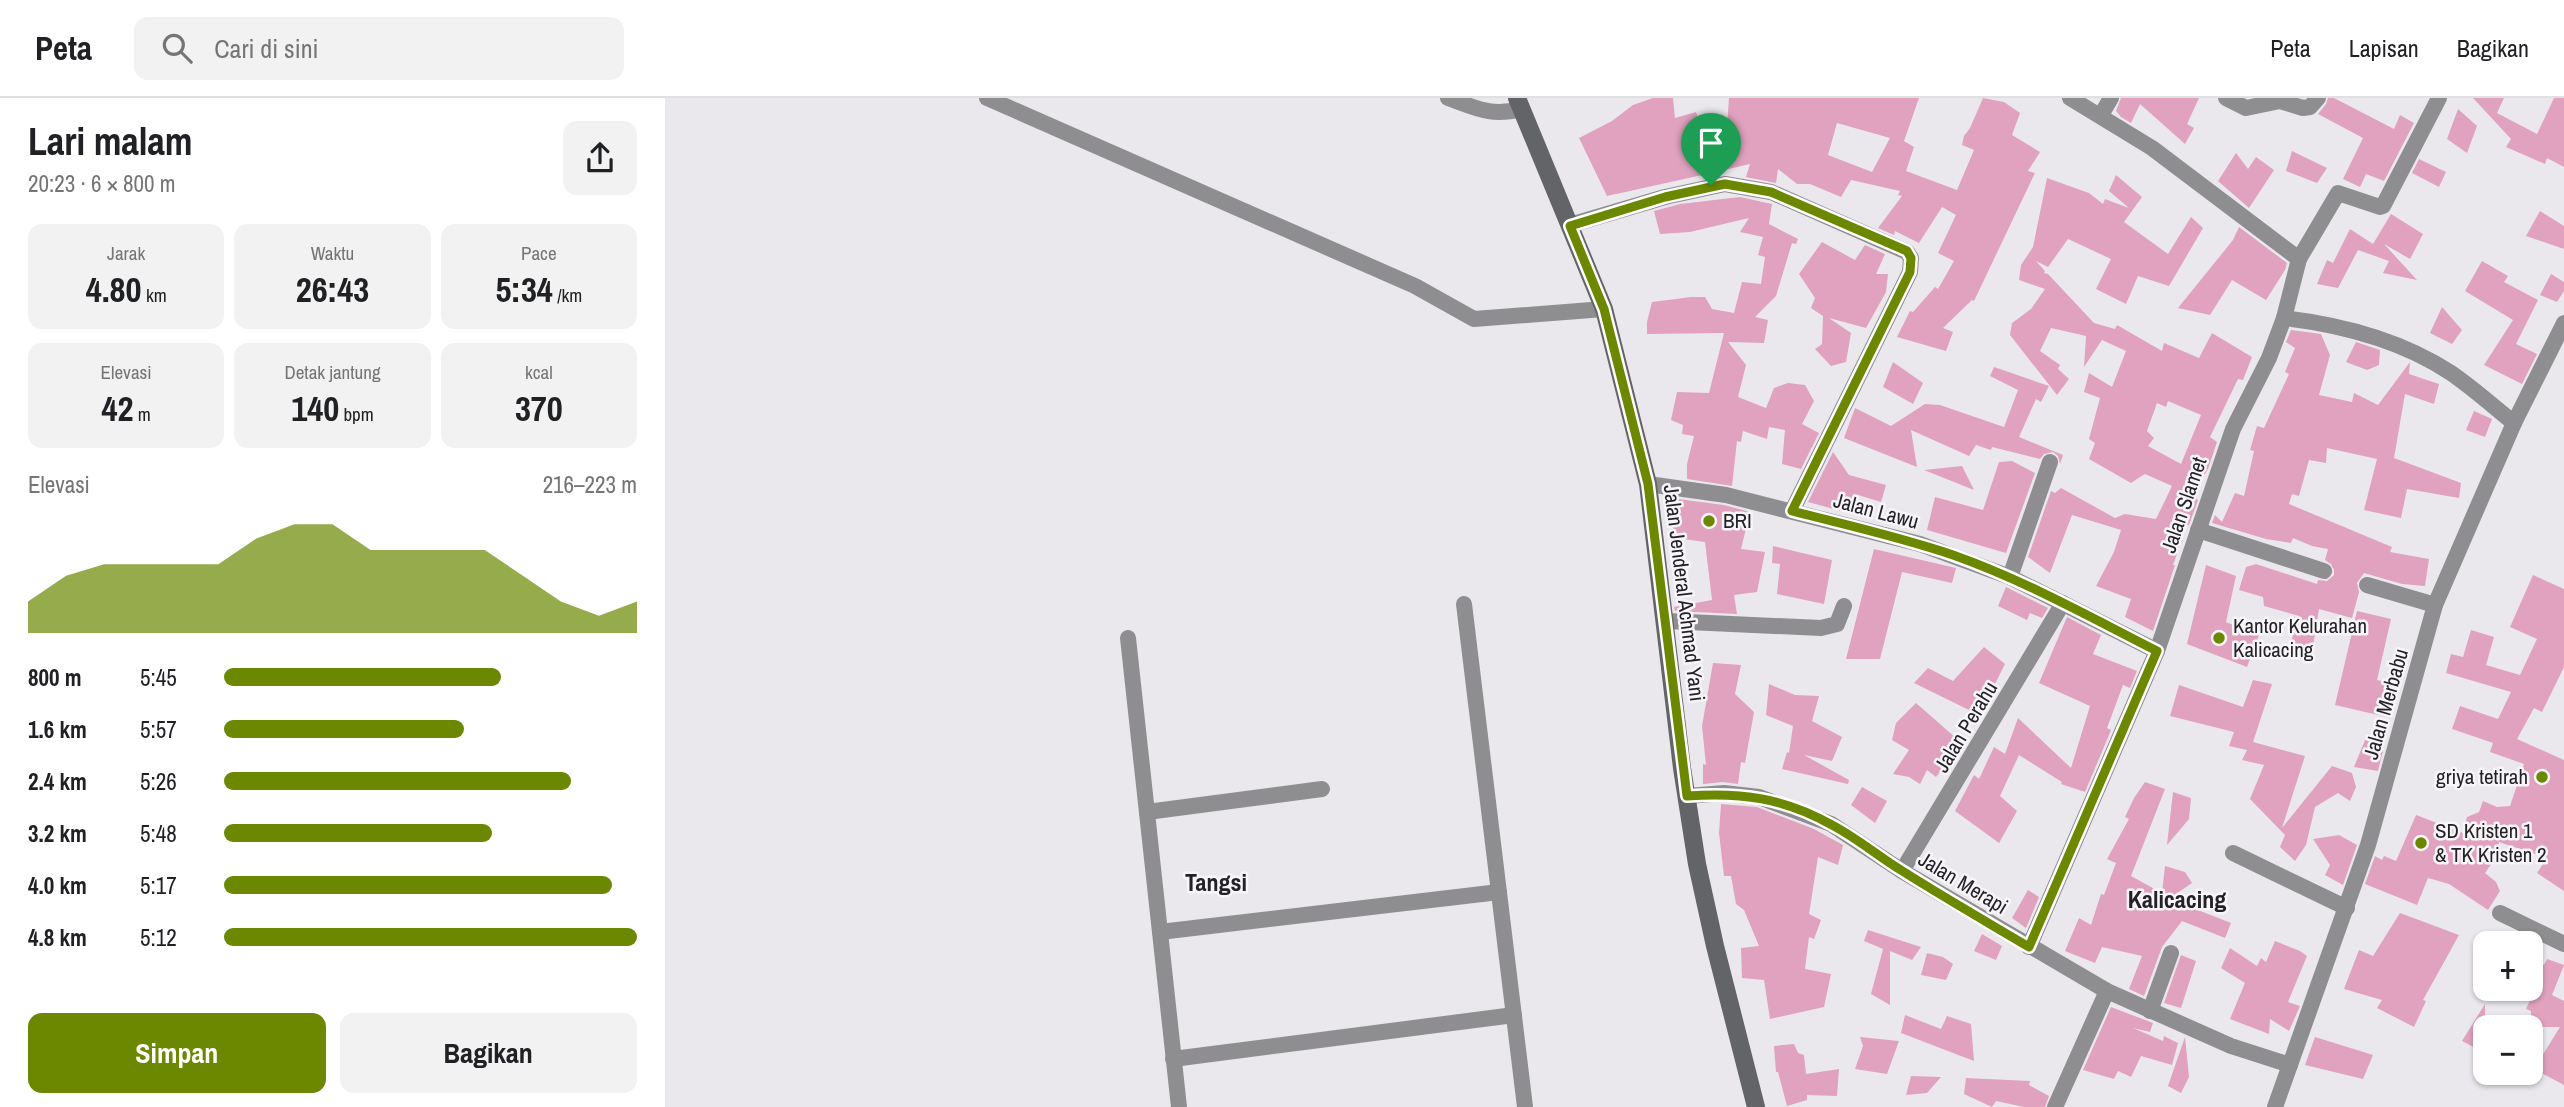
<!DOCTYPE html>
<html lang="id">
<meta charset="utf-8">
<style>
body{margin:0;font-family:"Archivo Narrow",sans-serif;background:#f2f2f2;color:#202124;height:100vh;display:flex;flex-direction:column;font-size:26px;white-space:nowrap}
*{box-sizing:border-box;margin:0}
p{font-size:23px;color:#757577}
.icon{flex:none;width:38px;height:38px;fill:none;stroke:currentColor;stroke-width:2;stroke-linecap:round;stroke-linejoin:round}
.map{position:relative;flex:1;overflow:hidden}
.sheet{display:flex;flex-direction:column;background:#fff;width:665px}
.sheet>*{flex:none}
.buttons{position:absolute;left:1808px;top:833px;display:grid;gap:14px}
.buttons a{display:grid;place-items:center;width:70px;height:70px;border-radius:14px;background:#fff;box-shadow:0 2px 5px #0004;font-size:35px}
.pin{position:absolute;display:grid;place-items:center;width:60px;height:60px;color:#fff;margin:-72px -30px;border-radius:50% 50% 50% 0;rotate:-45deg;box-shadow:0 0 7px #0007}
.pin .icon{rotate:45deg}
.round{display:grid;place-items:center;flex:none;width:74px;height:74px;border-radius:14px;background:#f2f2f2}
.headline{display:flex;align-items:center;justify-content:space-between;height:119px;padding:0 28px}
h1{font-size:38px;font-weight:700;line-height:52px}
.metrics{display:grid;grid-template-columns:repeat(3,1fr);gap:10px;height:119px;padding:7px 28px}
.metrics div{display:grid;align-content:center;border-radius:14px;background:#f2f2f2;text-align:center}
.metrics b{font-size:35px;font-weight:700}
.metrics small{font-size:19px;font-weight:400}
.metrics p{font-size:19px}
.chart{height:196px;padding:14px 28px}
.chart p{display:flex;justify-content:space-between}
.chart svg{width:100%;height:126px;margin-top:7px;fill:#6b8800;opacity:.7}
.action{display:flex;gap:14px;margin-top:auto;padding:14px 28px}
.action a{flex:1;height:80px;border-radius:14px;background:#6b8800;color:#fff;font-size:28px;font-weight:700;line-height:80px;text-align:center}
.action a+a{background:#f2f2f2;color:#202124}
ul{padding:0 28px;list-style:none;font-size:23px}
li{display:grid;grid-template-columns:112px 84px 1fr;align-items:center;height:52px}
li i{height:18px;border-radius:9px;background:#6b8800}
header{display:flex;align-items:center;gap:42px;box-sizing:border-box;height:98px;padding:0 35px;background:#fff;border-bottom:2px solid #e0e0e0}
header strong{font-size:33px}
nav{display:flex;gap:38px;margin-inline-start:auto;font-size:24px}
.search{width:490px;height:63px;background:#f2f2f2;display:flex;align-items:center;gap:18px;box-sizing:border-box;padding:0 24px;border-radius:14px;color:#757577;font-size:26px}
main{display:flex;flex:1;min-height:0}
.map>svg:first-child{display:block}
.building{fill:#e0a2bf;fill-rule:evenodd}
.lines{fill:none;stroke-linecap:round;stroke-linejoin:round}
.minor{stroke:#8e8e91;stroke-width:16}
.secondary{stroke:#636467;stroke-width:18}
.route-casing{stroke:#fff;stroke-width:14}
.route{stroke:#6b8800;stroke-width:9}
.poi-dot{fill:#6b8800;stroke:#f8f5fa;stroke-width:2.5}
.labels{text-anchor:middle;stroke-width:5;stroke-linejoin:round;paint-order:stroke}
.street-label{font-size:21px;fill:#232224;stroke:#f8f5fa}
.poi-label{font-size:21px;fill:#232224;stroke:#f8f5fa;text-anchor:start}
.quarter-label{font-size:24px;font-weight:bold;fill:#232224;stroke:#f8f5fa}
</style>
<header>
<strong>Peta</strong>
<div class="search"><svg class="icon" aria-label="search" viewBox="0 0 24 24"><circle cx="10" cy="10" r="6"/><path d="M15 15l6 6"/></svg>Cari di sini</div>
<nav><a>Peta</a><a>Lapisan</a><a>Bagikan</a></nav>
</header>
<main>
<section class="sheet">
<div class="headline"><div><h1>Lari malam</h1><p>20:23 · 6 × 800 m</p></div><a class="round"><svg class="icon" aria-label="share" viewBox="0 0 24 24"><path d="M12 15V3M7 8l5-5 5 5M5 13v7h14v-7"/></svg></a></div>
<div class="metrics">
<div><p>Jarak</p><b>4.80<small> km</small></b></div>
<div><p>Waktu</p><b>26:43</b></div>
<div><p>Pace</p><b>5:34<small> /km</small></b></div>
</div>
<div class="metrics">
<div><p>Elevasi</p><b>42<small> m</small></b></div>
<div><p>Detak jantung</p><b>140<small> bpm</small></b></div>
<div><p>kcal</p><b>370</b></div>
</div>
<div class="chart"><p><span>Elevasi</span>216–223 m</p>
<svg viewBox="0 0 160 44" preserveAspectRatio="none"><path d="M0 44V33L10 24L20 20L30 20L40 20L50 20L60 11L70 6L80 6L90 15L100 15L110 15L120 15L130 24L140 33L150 38L160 33V44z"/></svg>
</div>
<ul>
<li><b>800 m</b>5:45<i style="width:67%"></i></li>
<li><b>1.6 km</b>5:57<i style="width:58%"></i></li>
<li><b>2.4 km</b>5:26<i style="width:84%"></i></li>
<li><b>3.2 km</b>5:48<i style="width:65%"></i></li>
<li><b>4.0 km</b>5:17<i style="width:94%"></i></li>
<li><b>4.8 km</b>5:12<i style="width:100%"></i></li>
</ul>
<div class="action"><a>Simpan</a><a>Bagikan</a></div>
</section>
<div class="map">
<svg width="1899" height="1009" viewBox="0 0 1899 1009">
<rect width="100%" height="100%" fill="#ebe8ed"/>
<g class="building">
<path d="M988 0H1008L1010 20 1031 14 1051 74 942 98 914 40 947 23 968 7Z"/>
<path d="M1064 0H1254L1239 43 1249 49 1241 73 1292 92 1309 52 1297 47 1299 38 1305 30 1318 0 1339 4 1355 15 1347 37 1375 54 1363 73 1370 75 1309 203 1307 202 1278 230 1288 234 1281 253 1232 239 1245 213 1248 214 1270 189 1273 191 1289 163 1273 155 1291 117 1277 109 1254 145 1230 133 1229 137 1213 130 1237 98 1233 97 1235 93 1186 82 1176 99 1145 86H1132L1113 71 1111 85 1081 79 1085 66 1059 72ZM1172 25 1225 40 1207 74 1163 57Z"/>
<path d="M1456 0H1534L1522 26 1529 30 1520 46 1475 6 1466 25 1456 19 1451 13Z"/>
<path d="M1663 0H1669L1729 31 1735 17 1749 25 1719 83 1701 76 1695 89 1678 81 1698 40 1653 16 1661 6Z"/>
<path d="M1808 0H1839L1832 15 1872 36 1889 0H1899V69L1882 60 1880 66 1841 49 1846 41Z"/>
<path d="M1793 11 1812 28 1802 55 1782 41Z"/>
<path d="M1627 53 1662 70 1652 85 1621 73Z"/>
<path d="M1571 55 1583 71 1591 59 1609 72 1584 110 1553 83Z"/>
<path d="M1754 61 1781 74 1774 89 1747 75Z"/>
<path d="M1451 77 1477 99 1459 124 1503 156 1526 119 1538 130 1504 188 1473 178 1461 206 1431 191 1446 161 1403 141 1383 169 1371 163 1380 173 1379 175 1383 176 1429 225 1450 231 1452 227 1497 253 1499 245 1534 260 1547 235 1587 259 1578 282 1573 281 1545 339 1552 344 1543 371 1527 397 1533 402 1524 427 1510 426 1507 438 1518 442 1510 455 1512 456 1508 467H1510L1488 533 1460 519 1466 501 1431 488 1449 454 1456 432 1407 417 1385 475 1363 459 1386 393 1390 395 1396 390 1450 420 1460 416 1491 421 1507 388 1480 376 1466 385 1424 361 1430 345 1424 341 1435 300 1419 294 1424 275 1447 289 1461 253 1437 242 1419 269 1421 238 1386 230 1375 253 1395 267 1393 271 1404 281 1392 297 1345 237 1347 225 1366 211 1380 191 1354 182 1356 167 1368 149 1382 80 1424 95 1438 106 1440 101 1464 110 1444 93ZM1503 303 1536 317 1516 366 1483 348 1489 340 1482 333 1492 305 1501 309Z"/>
<path d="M1075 99 1107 106 1104 126 1133 141 1131 146 1127 145 1111 198 1090 219 1103 222 1099 245 1063 244 1081 267 1073 299 1101 310 1109 290 1123 285 1140 287 1149 303 1137 326 1154 335 1136 371 1117 366 1120 332 1104 329 1102 341 1078 333 1076 344 1072 343 1067 388 1022 381V366L1029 338 1017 336 1018 327 1006 322 1012 294 1044 295 1059 235 982 236V224L987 204 1026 199H1040L1047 211 1069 215 1077 184 1096 186 1100 159 1093 157 1098 139 1075 134 1084 120 1025 134 995 136 989 113 1015 106Z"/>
<path d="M1875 113 1899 128V151L1861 138Z"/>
<path d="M1726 116 1758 136 1745 161 1719 146 1752 182 1718 175 1724 163 1693 152 1673 190 1652 186 1662 162 1668 165 1685 131 1708 146Z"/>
<path d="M1574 129 1622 165 1620 172 1601 202 1567 182 1545 217 1513 210 1568 142Z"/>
<path d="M1157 144 1190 162 1200 147 1220 156 1211 176H1223L1221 194 1201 230 1164 220 1186 235 1181 264 1166 268 1150 251 1157 246 1158 218 1146 210 1150 200 1134 176Z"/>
<path d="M1817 163 1843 178 1839 184 1873 202 1851 246 1872 256 1857 286 1819 267 1848 222 1800 193Z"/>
<path d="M1886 176 1899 184V193L1892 204 1875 197Z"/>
<path d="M1777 209 1797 232 1787 246 1765 235Z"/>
<path d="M1626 232 1656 236 1665 257 1654 297 1687 304 1689 295 1713 307 1745 264 1744 276 1774 286 1769 306 1740 296 1729 360 1796 385 1794 400 1742 391 1736 420 1699 412 1712 361 1662 350 1661 365 1644 362 1634 398 1627 396 1624 406 1727 449 1725 454 1764 461 1760 488 1737 486 1699 475 1692 485 1694 494 1687 520 1654 511 1647 554 1625 547 1634 518 1599 508 1598 499 1574 492 1581 469 1591 466 1652 486 1653 482 1662 483 1669 477V472L1666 466 1660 462 1663 451 1647 448 1628 440 1626 445 1601 441 1547 425 1550 417 1557 424 1570 395 1579 398 1589 353 1585 352 1592 328 1599 330 1624 276 1620 274 1630 250 1621 244Z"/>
<path d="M1691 244 1715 252 1714 267 1702 272 1681 264Z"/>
<path d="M1228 264 1258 285 1248 306 1218 289Z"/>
<path d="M1329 269 1384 288 1376 304 1371 301 1354 339 1398 357 1395 366 1393 358 1388 354 1379 356 1375 361 1327 349 1326 352 1311 347 1304 358 1246 332 1252 369 1179 340 1190 310 1226 328 1260 306 1275 307 1339 329 1353 292 1325 278Z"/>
<path d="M1809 313 1827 321 1820 339 1801 332Z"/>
<path d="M1168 354 1184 377 1221 387 1216 404 1190 396 1187 416 1143 404Z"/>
<path d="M1347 363 1370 375 1341 455 1262 432 1270 399 1318 412 1334 364Z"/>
<path d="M1297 368 1309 392 1259 372Z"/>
<path d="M998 399 1059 407 1085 414 1076 451 1100 454 1092 494 1069 497 1072 516 1010 513 1009 509 1047 502 1040 444 1011 440Z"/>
<path d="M1108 448 1167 462 1159 506 1112 496 1115 466 1107 465Z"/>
<path d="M1209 451 1291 470 1287 485 1237 474 1215 561H1181Z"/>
<path d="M1541 467 1571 478 1561 524 1594 537 1582 569 1522 546Z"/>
<path d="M1868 477 1899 491V569L1877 614 1869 610 1852 641 1899 662V793L1872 775 1882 760 1834 744 1832 758 1820 775 1831 784 1835 793 1823 812 1784 786 1763 780 1752 807 1700 786 1710 758 1717 762 1719 758 1731 763 1751 717 1798 735 1802 719 1814 714 1818 703 1832 709 1845 708 1859 666 1825 654 1828 645 1787 631 1795 608 1833 621 1846 594 1781 575 1786 556 1798 559 1806 532 1829 539 1821 567 1855 577 1872 541 1845 529Z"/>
<path d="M1341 489 1383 510 1377 520 1365 515 1362 522 1333 508Z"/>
<path d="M1692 513 1726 521 1712 582 1733 587 1726 620 1670 607Z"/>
<path d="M1402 519 1436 537 1428 556 1472 573 1465 590 1458 587 1442 630 1446 632 1444 637 1420 694 1396 686 1397 684 1354 657 1335 698 1352 713 1334 745 1290 713 1309 677 1314 681 1329 649 1340 656 1353 620 1406 670 1425 608 1374 585Z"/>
<path d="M1319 549 1340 566 1327 592 1321 588 1306 613 1249 585 1263 570 1288 583Z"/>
<path d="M1048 565 1076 567 1070 596 1089 614 1080 665 1076 664 1073 686 1058 684 1038 686V666L1041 667 1037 628Z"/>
<path d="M1588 582 1607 586 1588 644 1640 658 1617 730 1667 668 1687 675 1691 689 1685 703 1673 695 1650 709 1641 747 1630 763 1615 749 1620 737 1585 701 1599 667 1577 662 1582 652 1564 648 1569 634 1505 618 1514 587 1578 609Z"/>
<path d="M1104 586 1130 597 1154 598 1147 623 1177 639 1167 663 1139 657 1184 682 1183 686 1117 671 1122 654 1124 655 1128 628 1101 617Z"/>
<path d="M1251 605 1292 641 1285 651 1292 661 1286 671 1278 670 1271 679 1262 672 1255 686 1244 679 1228 676 1244 652 1227 642 1231 625Z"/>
<path d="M1703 635 1718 653 1713 673 1689 669Z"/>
<path d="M1480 684 1500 691 1466 778 1497 795 1500 768 1520 774 1527 785 1511 796 1523 802 1520 807 1566 825 1560 840 1517 823 1497 849 1479 898 1464 891 1477 858 1437 849 1430 865 1400 853 1414 820 1426 827 1436 796 1439 797 1451 765 1442 761 1464 721 1460 719 1469 700Z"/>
<path d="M1197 689 1222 703 1210 725 1186 707Z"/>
<path d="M1508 694 1526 700 1524 721 1502 747Z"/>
<path d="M1056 706 1092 709 1149 731 1178 747 1173 767 1153 759 1144 816 1156 822 1149 841 1144 839 1140 871 1166 876 1159 909 1105 921 1099 882 1077 880 1076 850 1094 848 1079 812 1071 806 1066 778H1059L1054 735Z"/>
<path d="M1674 737 1692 747 1678 787 1660 777 1665 767 1648 741Z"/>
<path d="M1363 792 1374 799 1361 830 1347 820Z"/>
<path d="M1735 815 1794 837 1758 902 1761 903 1749 929 1712 910 1717 902 1679 891 1694 852 1708 858Z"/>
<path d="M1203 832 1256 849 1247 862 1225 853V907L1206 896 1218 851 1199 843Z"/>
<path d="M1317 836 1337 848 1331 862 1309 853Z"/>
<path d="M1610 843 1635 853 1642 858 1623 904 1635 908 1624 933 1605 921 1604 936 1565 921 1580 885 1556 870 1565 850 1592 868 1596 860 1601 864Z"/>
<path d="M1262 855 1278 859 1288 866 1281 882 1256 877Z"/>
<path d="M1516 857 1531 863 1516 910 1499 905Z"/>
<path d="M1866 860 1879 867 1882 861 1899 867 1887 897 1899 903V987L1869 971 1895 929H1866V913L1861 911 1866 900Z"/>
<path d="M1820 906V955L1797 943Z"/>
<path d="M1446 909 1488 925 1485 934 1468 930 1498 943 1499 938 1513 945 1507 967 1476 958 1466 979 1453 973 1449 981 1418 972Z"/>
<path d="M1240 917 1276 931 1282 918 1306 926 1309 963 1236 935Z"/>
<path d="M1195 939 1234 943 1222 976 1190 971 1198 948Z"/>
<path d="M1520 939 1524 979 1516 995 1503 988Z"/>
<path d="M1650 939 1708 957 1698 981 1640 967Z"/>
<path d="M1129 946 1133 955 1139 957 1141 976 1174 971 1172 998 1142 997V1002L1122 1008 1113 974H1111L1109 948Z"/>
<path d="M1246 978 1276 979 1262 995 1241 997Z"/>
<path d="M1301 980 1365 983 1364 987 1384 998 1380 1009H1359L1331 1003 1327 1009 1299 996Z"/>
</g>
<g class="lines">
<g class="minor">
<path d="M322 0 750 188 809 221 939 211"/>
<path d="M783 0C811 10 826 19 856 11"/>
<path d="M1405 0 1487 50 1634 161 1619 220"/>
<path d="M1561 0 1581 10 1615 3 1638 10 1645 9 1653 0"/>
<path d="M1436 17 1446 0"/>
<path d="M905 127 1000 99 1060 86 1106 94 1242 154 1246 160 1245 174 1127 413"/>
<path d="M1634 161 1673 95 1715 109 1718 108 1774 0"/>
<path d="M983 386 1061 397 1255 446 1345 479 1492 553"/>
<path d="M1533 432 1659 473"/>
<path d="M1345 479 1385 364"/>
<path d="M1702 487 1770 507"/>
<path d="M799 506 860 1009"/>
<path d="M1001 523 1156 530 1172 526 1179 508"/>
<path d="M463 540 514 1009"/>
<path d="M1022 698 1059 695 1094 699 1166 726 1237 773 1442 893 1566 948 1625 967"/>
<path d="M482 714 657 691"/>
<path d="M1568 755 1682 810"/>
<path d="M1237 773 1398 505"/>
<path d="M1835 815 1899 846"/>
<path d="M495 834 834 794"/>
<path d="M1364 849 1492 553 1568 331 1604 260 1619 220C1678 227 1736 242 1786 275 1808 290 1829 309 1849 325"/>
<path d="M1485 913 1506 855"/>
<path d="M508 961 849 917"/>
<path d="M1390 1009 1442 893"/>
<path d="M1610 1009 1703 747 1770 507 1849 325 1899 225"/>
</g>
<path class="secondary" d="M852 0 939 211 983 386 1017 670 1032 766 1050 848 1091 1009"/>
</g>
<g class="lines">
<defs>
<path id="route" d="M1060 86 1106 94 1242 153 1246 160 1245 174 1127 413C1181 427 1235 439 1288 457 1359 482 1425 519 1492 553L1364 849C1322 824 1280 800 1239 774 1214 759 1192 740 1167 727 1119 700 1076 694 1022 698L983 386 939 211 905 128 1000 99Z"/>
</defs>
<use href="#route" class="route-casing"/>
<use href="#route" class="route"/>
</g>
<g class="poi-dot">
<circle cx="1044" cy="423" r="7"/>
<circle cx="1554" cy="540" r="7"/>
<circle cx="1877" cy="679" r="7"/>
<circle cx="1756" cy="745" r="7"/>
</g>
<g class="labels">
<g class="street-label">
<text transform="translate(1519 407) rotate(-71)" y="7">Jalan Slamet</text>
<text transform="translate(1211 413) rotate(15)" y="7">Jalan Lawu</text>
<text transform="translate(1019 495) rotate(83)" y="7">Jalan Jenderal Achmad Yani</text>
<text transform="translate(1721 606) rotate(-74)" y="7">Jalan Merbabu</text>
<text transform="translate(1301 629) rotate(-59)" y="7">Jalan Perahu</text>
<text transform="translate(1298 785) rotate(31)" y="7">Jalan Merapi</text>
</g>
<g class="poi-label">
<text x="1058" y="430">BRI</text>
<text x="1568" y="535">Kantor Kelurahan<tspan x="1568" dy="24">Kalicacing</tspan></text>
<text x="1863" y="686" text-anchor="end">griya tetirah</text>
<text x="1770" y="740">SD Kristen 1<tspan x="1770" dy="24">&amp; TK Kristen 2</tspan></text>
</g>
<g class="quarter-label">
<text x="551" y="793">Tangsi</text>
<text x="1512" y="810">Kalicacing</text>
</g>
</g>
</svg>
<div class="buttons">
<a>+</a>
<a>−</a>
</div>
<div class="pin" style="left:1046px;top:87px;background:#1e9e55"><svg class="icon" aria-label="arrive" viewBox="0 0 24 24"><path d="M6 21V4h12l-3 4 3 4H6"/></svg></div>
</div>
</main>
